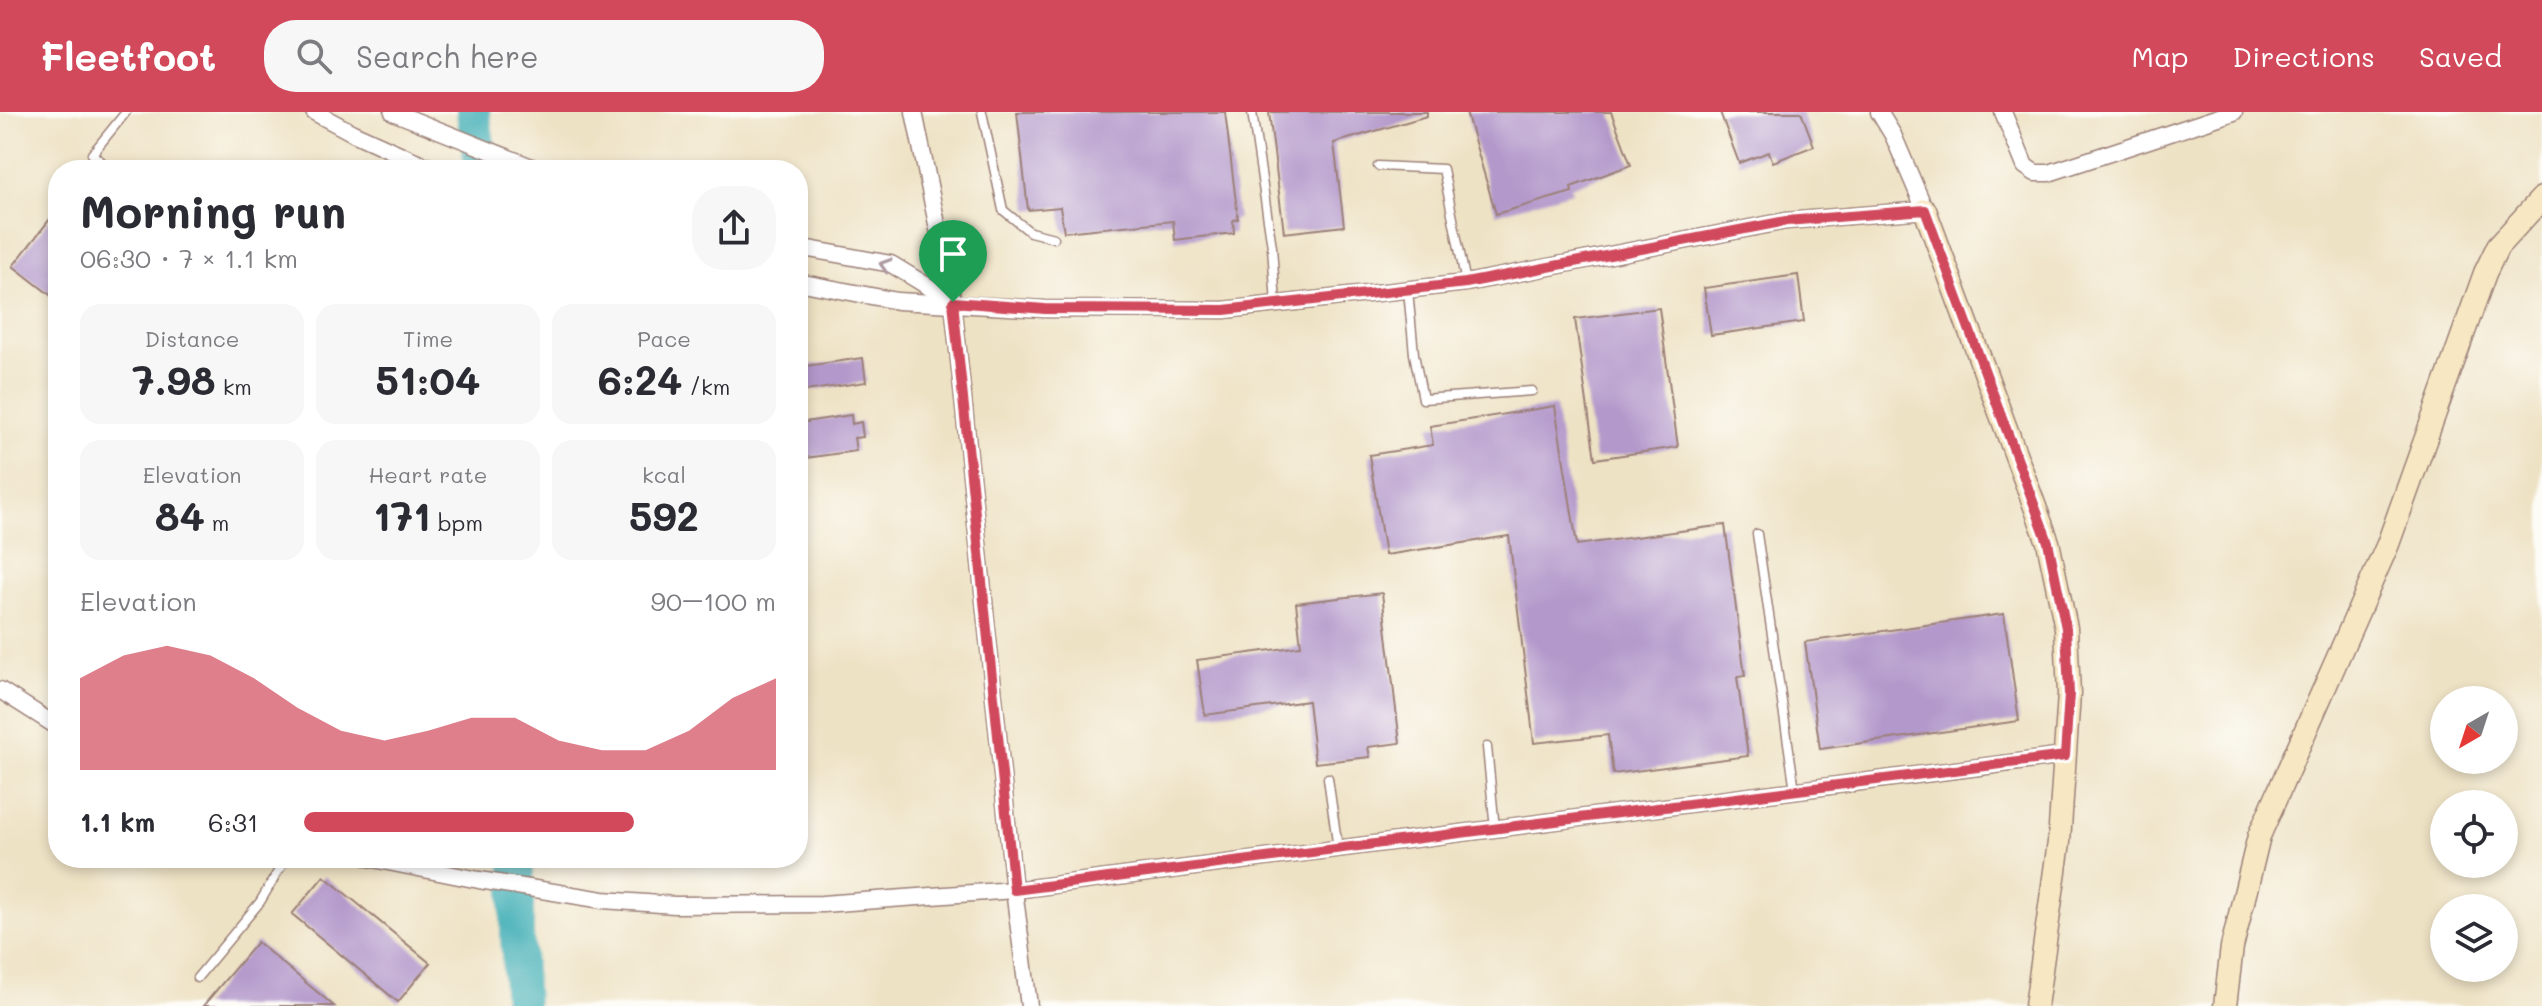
<!DOCTYPE html>
<meta charset="utf-8">
<style>
body{margin:0;font-family:Mali,sans-serif;background:#f7f7f7;color:#2b2b33;height:100vh;display:flex;flex-direction:column;font-size:30px;white-space:nowrap}
*{box-sizing:border-box;margin:0}
p{font-size:26px;color:#7c7c81}
.icon{flex:none;width:44px;height:44px;fill:none;stroke:currentColor;stroke-width:2;stroke-linecap:round;stroke-linejoin:round}
.map{position:relative;flex:1;overflow:hidden}
.side{position:absolute;left:48px;top:48px;width:760px;height:708px;display:flex;flex-direction:column;background:#fff;border-radius:32px;box-shadow:0 4px 12px #0003}
.side>*{flex:none}
.needle{width:52px;rotate:219deg}
.buttons{position:absolute;left:2430px;top:574px;display:grid;gap:16px}
.buttons a{display:grid;place-items:center;width:88px;height:88px;border-radius:50%;background:#fff;box-shadow:0 4px 12px #0003;font-size:40px}
.pin{position:absolute;display:grid;place-items:center;width:68px;height:68px;color:#fff;margin:-82px -34px;border-radius:50% 50% 50% 0;rotate:-45deg;box-shadow:0 0 8px #0007}
.pin .icon{rotate:45deg}
.round{display:grid;place-items:center;flex:none;width:84px;height:84px;border-radius:32px;background:#f7f7f7}
.head{display:flex;align-items:center;justify-content:space-between;height:136px;padding:0 32px}
h1{font-size:44px;font-weight:700;line-height:60px}
.stats{display:grid;grid-template-columns:repeat(3,1fr);gap:12px;height:136px;padding:8px 32px}
.stats div{display:grid;align-content:center;border-radius:20px;background:#f7f7f7;text-align:center}
.stats b{font-size:40px;font-weight:700}
.stats small{font-size:22px;font-weight:400}
.stats p{font-size:22px}
.chart{height:224px;padding:16px 32px}
.chart p{display:flex;justify-content:space-between}
.chart svg{width:100%;height:144px;margin-top:8px;fill:#d1495b;opacity:.7}
ul{padding:0 32px;list-style:none;font-size:26px}
li{display:grid;grid-template-columns:128px 96px 1fr;align-items:center;height:60px}
li i{height:20px;border-radius:10px;background:#d1495b}
header{display:flex;align-items:center;gap:48px;box-sizing:border-box;height:112px;padding:0 40px;background:#d1495b;color:#fff}
header strong{font-size:38px}
nav{display:flex;gap:44px;margin-inline-start:auto;font-size:28px}
.search{width:560px;height:72px;background:#f7f7f7;display:flex;align-items:center;gap:20px;box-sizing:border-box;padding:0 28px;border-radius:32px;color:#7c7c81;font-size:30px}
.map>svg:first-child{display:block}
.lines{fill:none;stroke-linecap:round;stroke-linejoin:round}
.river{stroke:#39abb3;stroke-width:34}
.building{fill:#b398cb}
.lane-casing{stroke:#9c8078;stroke-width:11}
.street-casing{stroke:#9c8078;stroke-width:19}
.secondary-casing{stroke:#9c8078;stroke-width:25}
.lane{stroke:#fff;stroke-width:8}
.street{stroke:#fff;stroke-width:16}
.secondary{stroke:#f7e8c3;stroke-width:22}
.oneway{stroke:#ae9aa0}
.route-casing{stroke:#fff;stroke-width:16}
.route{stroke:#d1495b;stroke-width:10}
</style>
<header>
<strong>Fleetfoot</strong>
<div class="search"><svg class="icon" aria-label="search" viewBox="0 0 24 24"><circle cx="10" cy="10" r="6"/><path d="M15 15l6 6"/></svg>Search here</div>
<nav><a>Map</a><a>Directions</a><a>Saved</a></nav>
</header>
<div class="map">
<svg width="2542" height="894" viewBox="0 0 2542 894">
<rect width="100%" height="100%" fill="#fdfcf7"/>
<filter id="ink" filterUnits="userSpaceOnUse"><feTurbulence type="fractalNoise" baseFrequency=".0125" numOctaves="2"/><feDisplacementMap in="SourceGraphic" scale="16" xChannelSelector="R" yChannelSelector="G"/><feConvolveMatrix kernelMatrix="1 2 1 2 8 2 1 2 1" color-interpolation-filters="sRGB"/></filter>
<filter id="wash" filterUnits="userSpaceOnUse"><feTurbulence type="fractalNoise" baseFrequency=".006" numOctaves="4" result="noise"/><feDisplacementMap in="SourceGraphic" scale="32" xChannelSelector="R" yChannelSelector="G"/><feGaussianBlur stdDeviation="1.8" result="paint"/><feColorMatrix in="noise" values="0 0 0 0 0 0 0 0 0 0 0 0 0 0 0 0 0 1.4 0 .05"/><feComposite in="paint" operator="in"/></filter>
<g filter="url(#wash)">
<rect width="100%" height="100%" fill="#eee2c4"/>
<g class="lines">
<g class="river">
<path d="M473 0 482 58"/>
<path d="M517 746V822L521 894"/>
</g>
</g>
<g id="blocks">
<g class="building">
<path d="M1017 0H1225L1238 107 1233 108 1234 121 1175 128 1173 109 1064 120 1060 95 1028 98Z"/>
<path d="M1269 0H1427V4L1334 31 1344 114 1284 121Z"/>
<path d="M1466 0H1611L1631 53 1571 75 1572 80 1496 102Z"/>
<path d="M1720 0H1801L1814 34 1773 50 1769 40 1739 51Z"/>
<path d="M58 97V189L13 154Z"/>
<path d="M1798 163 1804 210 1711 223 1704 176Z"/>
<path d="M1659 196 1678 335 1595 347 1575 207Z"/>
<path d="M863 246 866 270 798 280V255Z"/>
<path d="M1555 294 1577 433 1725 413 1745 564 1737 565 1748 644 1613 662 1608 623 1534 631 1509 424 1385 443 1369 343 1433 333 1430 314Z"/>
<path d="M851 303 852 312 861 310 863 325 854 326 856 339 798 347V311Z"/>
<path d="M1382 481 1400 631 1368 635 1370 645 1315 651 1308 589 1205 603 1197 548 1301 534 1296 491Z"/>
<path d="M2004 502 2019 609 1820 637 1805 530Z"/>
<path d="M324 764 430 851 398 890 292 802Z"/>
<path d="M257 830 334 894H203Z"/>
</g>
</g>
</g>
<g filter="url(#ink)">
<use href="#blocks" fill-opacity="0" stroke="#9c8078" stroke-width="2"/>
<g class="lines">
<defs>
<g id="lane">
<path d="M982 0 1003 98 1030 120 1054 126"/>
<path d="M1252 0 1272 135 1276 192"/>
<path d="M1378 54 1443 57 1466 171"/>
<path d="M112 58 92 42 126 0"/>
<path d="M1408 178 1414 242 1423 287 1532 279"/>
<path d="M1757 422 1795 678"/>
<path d="M1487 635 1495 717"/>
<path d="M1328 666 1338 737"/>
<path d="M197 866 260 790 286 746"/>
</g>
<g id="street">
<path d="M314 0 353 21 435 58"/>
<path d="M393 0 539 58"/>
<path d="M914 0 953 190 1014 778 1029 894"/>
<path d="M2003 0 2025 54 2035 61H2049L2234 0"/>
<path d="M798 135 891 152 952 189"/>
<path d="M798 170 897 189 1045 197 1224 198 1466 171 1786 109 1925 98 1893 23 1879 0"/>
<path d="M0 578 58 615"/>
<path d="M368 746 479 768 603 788 675 793 822 792 1014 778 2065 644"/>
</g>
<g id="secondary">
<path d="M1925 98 2048 430 2066 516 2069 582 2059 730 2036 894"/>
<path d="M2225 894 2232 835 2259 724 2388 432 2485 161 2498 134 2542 86"/>
</g>
</defs>
<use href="#lane" class="lane-casing"/>
<use href="#street" class="street-casing"/>
<use href="#secondary" class="secondary-casing"/>
<use href="#lane" class="lane"/>
<use href="#street" class="street"/>
<use href="#secondary" class="secondary"/>
</g>
<defs><path id="oneway-chevron" d="M-2-3.5L2.5 0L-2 3.5" fill="none" stroke-width="1.6" stroke-linecap="round" stroke-linejoin="round" transform="scale(2)"/></defs>
<use class="oneway" href="#oneway-chevron" transform="translate(885 153) rotate(-163)"/>
</g>
<g class="lines" filter="url(#ink)">
<defs>
<path id="route" d="M1925 98 2048 430 2066 516 2069 582 2065 644 1014 778 953 190 1045 197 1224 198 1466 171 1786 109Z"/>
</defs>
<use href="#route" class="route-casing"/>
<use href="#route" class="route"/>
</g>
</svg>
<div class="buttons">
<a><svg class="needle" viewBox="-14 -14 28 28"><path d="M0-13l5 13h-10z" fill="#e53935"/><path d="M0 13l5-13h-10z" fill="#7c7c81"/></svg></a>
<a><svg class="icon" aria-label="locate" viewBox="0 0 24 24"><circle cx="12" cy="12" r="6"/><path d="M12 2v4M12 18v4M2 12h4M18 12h4"/></svg></a>
<a><svg class="icon" aria-label="layers" viewBox="0 0 24 24"><path d="M12 4l9 5-9 5-9-5zM3 14l9 5 9-5"/></svg></a>
</div>
<div class="pin" style="left:953px;top:190px;background:#1e9e55"><svg class="icon" aria-label="arrive" viewBox="0 0 24 24"><path d="M6 21V4h12l-3 4 3 4H6"/></svg></div>
<section class="side">
<div class="head"><div><h1>Morning run</h1><p>06:30 · 7 × 1.1 km</p></div><a class="round"><svg class="icon" aria-label="share" viewBox="0 0 24 24"><path d="M12 15V3M7 8l5-5 5 5M5 13v7h14v-7"/></svg></a></div>
<div class="stats">
<div><p>Distance</p><b>7.98<small> km</small></b></div>
<div><p>Time</p><b>51:04</b></div>
<div><p>Pace</p><b>6:24<small> /km</small></b></div>
</div>
<div class="stats">
<div><p>Elevation</p><b>84<small> m</small></b></div>
<div><p>Heart rate</p><b>171<small> bpm</small></b></div>
<div><p>kcal</p><b>592</b></div>
</div>
<div class="chart"><p><span>Elevation</span>90–100 m</p>
<svg viewBox="0 0 160 44" preserveAspectRatio="none"><path d="M0 44V16L10 9L20 6L30 9L40 16L50 25L60 32L70 35L80 32L90 28L100 28L110 35L120 38L130 38L140 32L150 22L160 16V44z"/></svg>
</div>
<ul>
<li><b>1.1 km</b>6:31<i style="width:70%"></i></li>
</ul>
</section>
</div>
